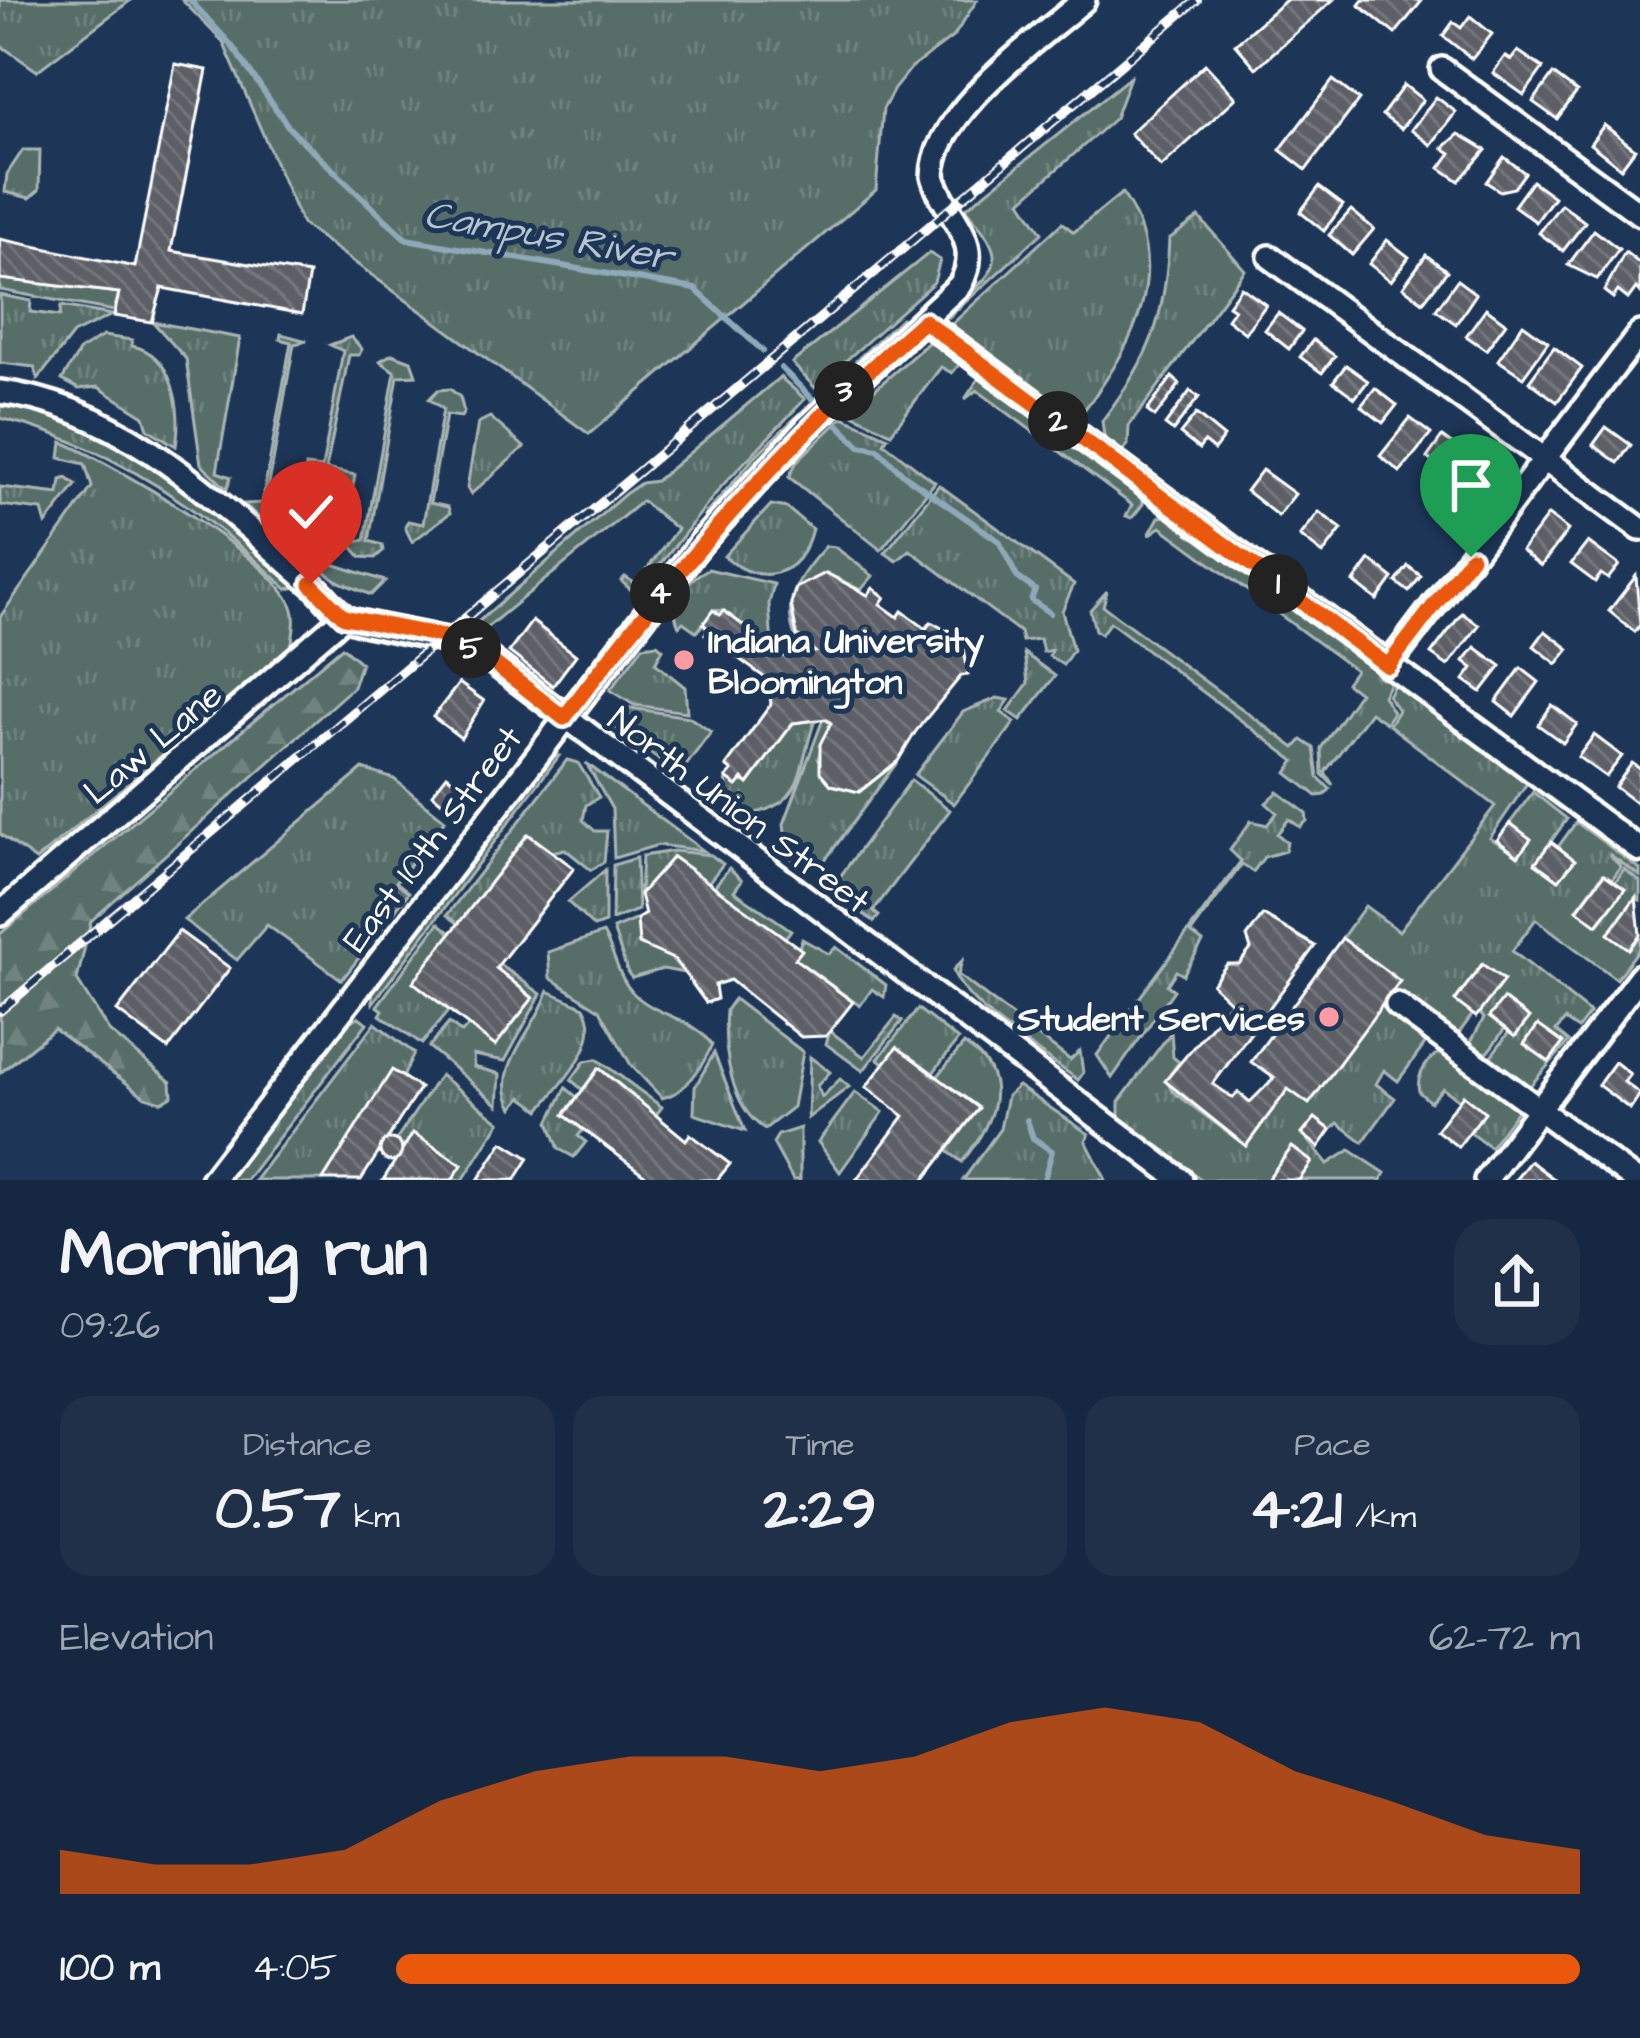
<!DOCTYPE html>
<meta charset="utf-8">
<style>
body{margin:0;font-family:"Architects Daughter",sans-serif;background:#1f3048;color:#f1f3f6;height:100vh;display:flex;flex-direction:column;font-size:45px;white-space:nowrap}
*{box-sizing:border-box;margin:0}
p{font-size:39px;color:#9ea6b1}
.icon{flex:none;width:66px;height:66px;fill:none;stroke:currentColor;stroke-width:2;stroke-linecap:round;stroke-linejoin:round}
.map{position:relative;height:1180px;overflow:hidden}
.panel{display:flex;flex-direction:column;background:#162841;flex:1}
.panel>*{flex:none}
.pin{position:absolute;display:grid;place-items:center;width:102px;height:102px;color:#fff;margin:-123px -51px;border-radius:50% 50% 50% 0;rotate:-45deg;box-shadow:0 0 12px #0007}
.pin .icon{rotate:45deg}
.km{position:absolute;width:60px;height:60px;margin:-30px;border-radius:50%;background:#222;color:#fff;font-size:33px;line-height:60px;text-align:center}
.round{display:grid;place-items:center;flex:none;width:126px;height:126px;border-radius:36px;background:#1f3048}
.overview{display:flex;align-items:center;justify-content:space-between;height:204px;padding:0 60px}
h1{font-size:66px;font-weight:800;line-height:90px}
.metrics{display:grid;grid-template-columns:repeat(3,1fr);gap:18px;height:204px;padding:12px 60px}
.metrics div{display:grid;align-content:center;border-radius:30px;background:#1f3048;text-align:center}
.metrics b{font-size:60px;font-weight:800}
.metrics small{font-size:33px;font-weight:400}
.metrics p{font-size:33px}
.chart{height:336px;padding:24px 60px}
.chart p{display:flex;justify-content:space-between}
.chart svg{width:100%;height:216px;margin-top:12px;fill:#ea580c;opacity:.7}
ul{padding:0 60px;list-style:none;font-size:39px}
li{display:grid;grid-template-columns:192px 144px 1fr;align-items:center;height:90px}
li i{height:30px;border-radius:15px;background:#ea580c}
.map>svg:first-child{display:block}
.grass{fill:url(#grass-tufts);stroke:#aab6b4;stroke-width:3}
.forest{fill:url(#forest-firs);stroke:#aab6b4;stroke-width:3}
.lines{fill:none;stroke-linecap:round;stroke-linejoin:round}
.stream{stroke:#8fa9b9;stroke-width:6}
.building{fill:url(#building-back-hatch);stroke:#fff;stroke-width:3}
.minor-casing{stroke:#fff;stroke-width:30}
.minor{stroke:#1d3557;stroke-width:21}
.rail-casing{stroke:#fff;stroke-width:10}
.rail{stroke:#1d3557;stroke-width:6;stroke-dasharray:18;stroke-linecap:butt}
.route-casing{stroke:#fff;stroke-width:24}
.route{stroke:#ea580c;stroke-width:15}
.poi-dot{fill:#ff9aa2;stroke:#1d3557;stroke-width:4.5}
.labels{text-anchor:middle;stroke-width:10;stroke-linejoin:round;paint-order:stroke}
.poi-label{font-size:36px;font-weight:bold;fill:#fff;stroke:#1d3557;text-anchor:start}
.street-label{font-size:36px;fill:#fff;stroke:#1d3557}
.water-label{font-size:39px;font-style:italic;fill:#b4c5d0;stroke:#1d3557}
</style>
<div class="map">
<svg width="1640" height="1180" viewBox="0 0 1640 1180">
<defs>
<pattern id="grass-tufts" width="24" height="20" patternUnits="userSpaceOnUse" patternTransform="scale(3)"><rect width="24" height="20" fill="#566d68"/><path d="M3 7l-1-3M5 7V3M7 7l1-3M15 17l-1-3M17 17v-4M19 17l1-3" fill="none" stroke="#6f837f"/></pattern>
<pattern id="forest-firs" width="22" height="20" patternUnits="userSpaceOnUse" patternTransform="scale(3)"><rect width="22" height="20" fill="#566d68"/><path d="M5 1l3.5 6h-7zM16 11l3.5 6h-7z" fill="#6f837f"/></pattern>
<pattern id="building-back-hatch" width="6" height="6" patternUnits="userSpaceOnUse" patternTransform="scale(3)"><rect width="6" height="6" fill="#5b5f66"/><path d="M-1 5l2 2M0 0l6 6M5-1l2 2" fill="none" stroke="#74777d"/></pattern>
</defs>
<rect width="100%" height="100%" fill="#1d3557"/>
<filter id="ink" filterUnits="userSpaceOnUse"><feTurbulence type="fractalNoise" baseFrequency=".00833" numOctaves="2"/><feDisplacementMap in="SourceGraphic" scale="24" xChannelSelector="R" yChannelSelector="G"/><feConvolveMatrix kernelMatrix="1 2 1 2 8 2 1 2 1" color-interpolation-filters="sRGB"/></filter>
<g filter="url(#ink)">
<g class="grass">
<path d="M0 0H131L37 71 0 45Z"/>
<path d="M182 0H977L954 36 911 68 894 89 883 109 876 190 589 434 302 224 223 42Z"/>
<path d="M1130 77 1115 118 1021 201 1042 233 948 318C988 269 1020 270 965 209Z"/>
<path d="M23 150H40L39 190 30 198 5 192 7 174Z"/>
<path d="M1122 193C1175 268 1134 346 1084 410L1053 408 950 326 1062 223 1074 232Z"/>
<path d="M1199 217 1245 270 1129 426 1128 445 1119 455 1105 445 1102 421C1151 355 1165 322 1169 239Z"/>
<path d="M929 253 940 260 934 282 815 388 792 363Z"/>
<path d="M0 279 119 293 114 311 0 290Z"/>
<path d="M0 295 31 301 30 312 60 316 61 306 112 315 73 334 38 379 34 367 0 363Z"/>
<path d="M901 318 904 321 807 410 703 517 757 454Z"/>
<path d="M153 322 240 338 217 472 231 477 227 489 201 464 186 359Z"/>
<path d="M281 334 307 341 294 344 263 518 277 522 275 532 244 504 262 503 291 342 280 339Z"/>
<path d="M103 336 132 340V346C174 354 182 409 176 446L148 429 144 416 98 387 79 389 62 380 80 350Z"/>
<path d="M351 337 362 349 359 355H349L326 469 355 475 349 507 321 501 311 557 385 581 371 595 337 581 294 546 298 540 309 542 318 501 302 494 306 466 322 468 343 351 330 345Z"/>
<path d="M931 340 959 365 952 373 941 367 891 433 849 412Z"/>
<path d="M392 354 411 361 416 375 398 376 369 541 382 545 383 551 375 558 361 557 349 543 365 540 395 372 380 361Z"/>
<path d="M981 375 1139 494 1143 504 1132 518 1126 516 1132 505 977 390 965 399Z"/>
<path d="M780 377 805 399 721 487 642 588 632 591 621 581 625 577 636 584 677 529 642 501 486 628 478 622 625 494 641 483 656 481Z"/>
<path d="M450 389 460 397 464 412 461 417 446 415 430 503 448 507 450 513 412 542 405 527 408 521 423 524 443 409 429 399 438 390Z"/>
<path d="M0 405C106 416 224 512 298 587L287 589C206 511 110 444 0 418Z"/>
<path d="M490 417 524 447 471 494 467 488 478 423Z"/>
<path d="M843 417 888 437 884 443 935 482 881 550 789 477 797 461Z"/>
<path d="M62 442C115 464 264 553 290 602 298 616 293 633 291 648L36 860 0 834V617L92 487 85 464 60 458Z"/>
<path d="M67 478 76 485 46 524 42 510 0 505V487L59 494 61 480Z"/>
<path d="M939 485 1074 584 1062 611 1073 650 1063 665 1049 656 1051 650 1043 652 1040 639 1022 641 1020 632 910 550 897 561 885 553Z"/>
<path d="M771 505 787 508 812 529C799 579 761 587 724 556Z"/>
<path d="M1168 516 1392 680 1383 696 1393 712 1386 723 1370 712 1325 772 1333 785 1322 774 1321 748 1359 693 1346 683 1355 670 1161 527 1149 535 1159 517Z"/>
<path d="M826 546 835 547 873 576 861 590 826 573 796 588C788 615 792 635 815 652L804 654C777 610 793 581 826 546Z"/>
<path d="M708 569 774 584 769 604 772 647 724 611 713 610 697 632 683 622 679 626C667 602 688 579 708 569Z"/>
<path d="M1107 591 1103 606 1295 748 1302 740 1314 748 1318 777 1330 789 1325 795 1317 796 1287 773 1295 761 1110 622 1101 634 1095 630 1090 610Z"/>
<path d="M657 644 663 649 655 663 685 687 687 712 634 705 610 690 643 646Z"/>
<path d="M1024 653 1055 676 1021 720 1008 711 1028 683Z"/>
<path d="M1394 684 1527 783 1490 838 1519 855 1530 839 1510 823 1533 792 1567 819 1536 862 1558 880 1574 860 1558 847 1576 822 1640 869V876L1609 854 1621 867 1612 879 1603 874 1577 909 1598 925 1624 890 1615 882 1624 869 1640 881V900L1635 898 1609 933 1629 949 1640 935V948L1616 979 1536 919 1512 951 1590 1013 1578 1029 1565 1020 1556 1031 1569 1042 1529 1087 1488 1060 1509 1032 1515 1036 1529 1019 1504 999 1505 1029 1484 1057 1469 1045 1484 1018 1479 1013 1482 965 1455 1000 1473 1014 1456 1037 1398 992 1388 1005 1426 1033V1043L1398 1081 1384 1070 1376 1084 1395 1098 1363 1142 1338 1123 1331 1130 1315 1118 1303 1134 1328 1164 1350 1150 1385 1173 1381 1180H1299L1312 1162 1292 1147 1267 1180H1202L1119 1117V1102L1171 1032 1173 1057 1179 1062 1166 1080 1172 1091 1246 1146 1288 1089 1399 981 1342 938 1365 906 1399 931 1495 806 1389 725 1398 710 1388 696Z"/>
<path d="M997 698 1009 700 1001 712 1015 722 954 804 915 775 963 712Z"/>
<path d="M624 707 689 717 711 732 685 767 674 771 608 722Z"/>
<path d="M823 719 831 723 818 758 832 785 859 792 898 761 826 859 807 868 788 856 784 824Z"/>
<path d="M815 720C795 779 807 805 739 817L730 813 726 778 749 783 793 723Z"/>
<path d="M552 755 559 756 373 1003 372 989Z"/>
<path d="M567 760 578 763 599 797 586 805 583 820 595 831H607L604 862 591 870 565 849 552 852 528 834 459 924 447 915Z"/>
<path d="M586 763 704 851 658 845 614 858 612 809Z"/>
<path d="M363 769 394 779 445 820 396 882 409 892 342 980 267 925 237 960 184 920Z"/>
<path d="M911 780 950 810 873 911 879 916 874 922 842 897 839 878Z"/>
<path d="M1278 792 1306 813 1307 821 1300 827 1289 819 1277 834 1287 842 1285 851 1264 857 1253 872 1242 864 1191 933 1203 942 1183 975 1176 971 1167 985 1174 990 1112 1078 1097 1055 1241 861 1230 850 1251 821 1267 825 1277 813 1266 803Z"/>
<path d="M674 851 711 855 723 864 708 883 673 857 640 894 642 856Z"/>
<path d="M636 858 638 910 612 920 613 865Z"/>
<path d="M729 868 742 880 734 891 791 930 785 938 714 887Z"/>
<path d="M605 870V923L594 927 568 902Z"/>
<path d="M637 919 684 973 663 969 632 978 628 973 613 929Z"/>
<path d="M439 923 451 933 449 1010 422 1044 380 1015 383 1010 377 1006Z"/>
<path d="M603 933C615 953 617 976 633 993 657 1017 692 1017 712 1045 702 1068 684 1094 662 1098L631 1065 600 1010 550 978 548 952Z"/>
<path d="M802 939 829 954 836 947 886 985 884 997 872 989 860 1006 795 959Z"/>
<path d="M962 961 958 975 1070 1060 1080 1051 1083 1073 1078 1080C1044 1054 965 1008 953 970Z"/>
<path d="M499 964 541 994 505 1061 473 1055 474 1067 500 1074 498 1105 429 1047 449 1023 462 1033 469 1025 496 1045 533 998 496 968Z"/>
<path d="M548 991 584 1007C606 1042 560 1083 540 1110L522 1097 513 1108C489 1068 538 1028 548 991Z"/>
<path d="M734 999 803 1052 793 1107 765 1129C730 1108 723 1048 726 1010Z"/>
<path d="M918 1009 958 1040 933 1073 897 1047 884 1064 878 1059Z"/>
<path d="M359 1017 367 1023 246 1180H227L349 1022Z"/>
<path d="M896 1017 902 1021 863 1071 826 1044 830 1031 864 1057Z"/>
<path d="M375 1023 414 1053 403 1077 392 1071 323 1180H255Z"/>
<path d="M964 1044C1016 1077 993 1123 962 1162L947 1151 978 1108 937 1077Z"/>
<path d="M1446 1050 1514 1101 1517 1111 1490 1147 1470 1132 1484 1113 1463 1096 1459 1100 1443 1088 1430 1102 1419 1092C1415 1076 1429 1055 1446 1050Z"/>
<path d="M714 1053 745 1131 694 1114 695 1087Z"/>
<path d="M810 1057 830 1072 817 1086 822 1097 840 1079 849 1087 808 1118Z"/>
<path d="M597 1059 662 1107 655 1116 599 1069 583 1090 571 1080 585 1061Z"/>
<path d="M440 1075 500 1122 463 1180H452L461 1164 414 1134 404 1148 395 1142Z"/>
<path d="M1018 1086 1089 1134 1086 1141 1106 1180H963L1000 1129 1007 1096Z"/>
<path d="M566 1088 577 1097 564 1115 583 1130 578 1136 586 1142 574 1157 559 1149 549 1122Z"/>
<path d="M855 1092 883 1112 840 1172 818 1142Z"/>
<path d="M800 1128V1180H793L773 1143 778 1135Z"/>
</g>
<path class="forest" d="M342 647 361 663 353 687 91 921 77 980 109 1031 171 1082 172 1096 162 1102 145 1097 54 1029 0 1073V934Z"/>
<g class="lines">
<g class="stream">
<path d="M190 0 232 46 290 129 406 239 695 289 763 351"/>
<path d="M781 368 860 446 878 449 904 475 999 541 1017 577 1035 590 1031 600 1050 613"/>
<path d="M1027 1120 1033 1138 1052 1151 1044 1180"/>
</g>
</g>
<g class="building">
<path d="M1286 0H1333L1256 68 1235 44Z"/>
<path d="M1363 0H1418L1421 2 1395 34 1359 5Z"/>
<path d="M1470 16 1492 34 1472 59 1443 36 1453 22 1461 28Z"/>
<path d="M1518 51 1543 68 1524 95 1493 73 1505 56 1511 60Z"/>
<path d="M175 64 207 70 171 251 309 274 302 314 162 288 152 322 114 316 119 293 0 279V239L135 267Z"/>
<path d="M1205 64 1236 98 1161 167 1130 133Z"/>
<path d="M1553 74 1577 92 1557 119 1533 102Z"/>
<path d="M1333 80 1359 100 1306 170 1280 150Z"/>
<path d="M1404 85 1423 100 1401 129 1382 115Z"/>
<path d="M1436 97 1456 112 1431 145 1411 130Z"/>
<path d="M1604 125 1635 149 1621 168 1590 144Z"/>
<path d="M1459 134 1486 150 1459 181 1440 168 1451 153 1443 148Z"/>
<path d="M1504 157 1525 173 1514 188 1500 191 1486 182Z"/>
<path d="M1532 181 1554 197 1536 222 1514 206Z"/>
<path d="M1319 187 1343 205 1324 231 1300 212Z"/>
<path d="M1561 204 1585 222 1563 251 1539 233Z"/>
<path d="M1351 210 1374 229 1352 255 1329 235Z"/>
<path d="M1594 230 1619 249 1597 279 1568 265Z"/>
<path d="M1387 240 1409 257 1391 281 1369 264Z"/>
<path d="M1625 252 1640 264V292L1636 288 1628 299 1618 291 1613 298 1604 291Z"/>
<path d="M1426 255 1447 271 1423 302 1403 287Z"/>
<path d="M1457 280 1476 294 1456 324 1436 310Z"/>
<path d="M1241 287 1266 305 1245 333 1227 319 1234 309 1228 305Z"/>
<path d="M1486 308 1506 323 1486 350 1466 336Z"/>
<path d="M1278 313 1302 331 1289 349 1265 330Z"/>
<path d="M1523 324 1548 342 1523 377 1498 360Z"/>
<path d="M1313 340 1335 356 1322 373 1300 357Z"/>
<path d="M1554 347 1582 368 1557 402 1529 381Z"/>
<path d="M1346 365 1368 381 1355 398 1333 382Z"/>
<path d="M1172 377 1180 384 1155 417 1147 411Z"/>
<path d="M1375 388 1397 405 1383 423 1361 406Z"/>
<path d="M1190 391 1199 397 1173 431 1165 425Z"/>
<path d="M1196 414 1224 437 1214 450 1204 442 1199 449 1180 434Z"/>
<path d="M1410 418 1431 434 1400 472 1380 456Z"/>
<path d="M1606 427 1631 445 1618 463 1593 445Z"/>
<path d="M1442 437 1463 452 1447 473 1427 458Z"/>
<path d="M1474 459 1491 472 1466 504 1449 491Z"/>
<path d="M1262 470 1295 494 1278 516 1246 491Z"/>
<path d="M1319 512 1342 529 1323 554 1300 536Z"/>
<path d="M1548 515 1568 530 1541 566 1521 551Z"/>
<path d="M1588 542 1619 565 1608 579 1601 574 1595 582 1571 564Z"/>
<path d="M1370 560 1393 578 1377 600 1354 582Z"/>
<path d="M1408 566 1421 576 1409 592 1396 582Z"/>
<path d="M826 573 868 595 873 588 885 597 880 604 898 617 902 611 926 629 931 622 963 640 968 675 961 676 916 731 898 761 859 792 831 785 820 772V744L831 723 826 719 793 723 748 784 743 779 737 786 726 778 732 771 726 766 771 704 768 680 705 634 709 629 703 624 713 610 720 615 724 611 784 656 815 652 797 635 791 604 796 588Z"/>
<path d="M1636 576 1640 625 1635 632 1609 611Z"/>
<path d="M1462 613 1479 625 1448 666 1431 654Z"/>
<path d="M532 621 576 655 553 686 509 652Z"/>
<path d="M1545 631 1569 649 1557 664 1534 646Z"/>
<path d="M1475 647 1501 666 1481 692 1464 680 1473 668 1464 661Z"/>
<path d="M1521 668 1539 682 1514 716 1496 702Z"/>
<path d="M459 683 484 701 461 738 433 717Z"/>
<path d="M1552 705 1577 724 1563 743 1538 725Z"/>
<path d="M1594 735 1622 756 1606 777 1578 757Z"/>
<path d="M1632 763 1640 769 1636 803 1615 787Z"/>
<path d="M447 775 467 791 452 810 432 794Z"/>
<path d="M1510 823 1531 839 1518 856 1497 840Z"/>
<path d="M528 834 574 868 496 968 533 998 495 1046 413 982Z"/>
<path d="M1551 842 1575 860 1559 880 1535 863Z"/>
<path d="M673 857 802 950 795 959 853 1002 826 1036 801 1037 730 980 715 985 717 999 706 1003 675 960 639 944 637 919 645 914 640 894Z"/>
<path d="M1604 874 1625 889 1597 925 1577 910Z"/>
<path d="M1636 897 1640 935 1629 949 1608 934Z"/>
<path d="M1263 915 1315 946 1213 1084 1233 1098 1238 1092 1250 1102 1274 1078 1251 1062 1342 938 1400 981 1309 1104 1288 1089 1246 1146 1165 1081 1231 1002 1212 984 1227 964H1239L1251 949 1247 937Z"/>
<path d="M179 931 230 968 168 1049 117 1011Z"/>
<path d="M1482 964 1504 980 1476 1017 1455 1001Z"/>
<path d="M1503 999 1529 1018 1515 1037 1489 1017Z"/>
<path d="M1538 1025 1563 1043 1549 1062 1524 1044Z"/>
<path d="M897 1047 979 1108 924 1180H856L904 1116 866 1087Z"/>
<path d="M1615 1062 1630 1074 1624 1082 1640 1094 1630 1109 1598 1085Z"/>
<path d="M599 1068 686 1140 690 1134 730 1164 717 1180H651L564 1115Z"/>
<path d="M392 1070 420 1088 361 1180H323Z"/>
<path d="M1463 1095 1485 1112 1458 1147 1436 1130Z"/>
<path d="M1315 1118 1331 1130 1319 1147 1302 1134Z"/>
<path d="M413 1133 462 1165 452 1180H383Z"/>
<circle cx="391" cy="1150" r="11"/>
<path d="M503 1142 529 1158 515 1180H478Z"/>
<path d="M1292 1147 1312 1162 1299 1180H1267Z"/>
<path d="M1530 1161 1554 1179 1553 1180H1515Z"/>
</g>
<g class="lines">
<defs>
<g id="minor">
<path d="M1442 69 1640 214"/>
<path d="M1270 257 1640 529"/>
<path d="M924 321 1640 850"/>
<path d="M0 392C124 407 219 503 311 583 322 592 332 607 343 616 354 625 448 637 477 650L1181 1180"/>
<path d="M1388 666 1640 333"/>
<path d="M0 914 344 617"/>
<path d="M1397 1005 1635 1180"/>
<path d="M212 1180 701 542 806 428 960 285C986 239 944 217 933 176 934 111 1037 41 1084 0"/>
<path d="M1486 1180 1640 976"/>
</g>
</defs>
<use href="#minor" class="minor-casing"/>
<use href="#minor" class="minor"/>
<defs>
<path id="rail" d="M0 1011 1197 0"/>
</defs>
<use href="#rail" class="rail-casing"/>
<use href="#rail" class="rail"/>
</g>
</g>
<g class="lines" filter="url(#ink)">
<defs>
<path id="route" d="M311 584 344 617 446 637 477 650 564 718C673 573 787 440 924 321L1388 666 1471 557"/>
</defs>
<use href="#route" class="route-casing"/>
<use href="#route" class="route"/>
</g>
<g class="poi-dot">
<circle cx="684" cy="660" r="12"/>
<circle cx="1329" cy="1017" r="12"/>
</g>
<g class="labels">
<g class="poi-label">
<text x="708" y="652">Indiana University<tspan x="708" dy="41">Bloomington</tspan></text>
<text x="1305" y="1030" text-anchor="end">Student Services</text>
</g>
<g class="street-label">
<text transform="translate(152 742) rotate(-40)" y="13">Law Lane</text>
<text transform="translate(740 809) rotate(37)" y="13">North Union Street</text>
<text transform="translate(431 838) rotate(-53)" y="13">East 10th Street</text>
</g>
<g class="water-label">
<text transform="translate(549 234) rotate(10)" y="14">Campus River</text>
</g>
</g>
</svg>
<div class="pin" style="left:1471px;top:557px;background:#1e9e55"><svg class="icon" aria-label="arrive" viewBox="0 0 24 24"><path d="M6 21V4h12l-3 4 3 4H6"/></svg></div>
<div class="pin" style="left:311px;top:584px;background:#d93025"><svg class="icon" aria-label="check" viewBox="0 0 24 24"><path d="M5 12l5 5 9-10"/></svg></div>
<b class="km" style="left:1278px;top:584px">1</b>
<b class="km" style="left:1058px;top:421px">2</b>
<b class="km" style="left:844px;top:391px">3</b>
<b class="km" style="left:660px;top:593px">4</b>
<b class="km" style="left:471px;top:648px">5</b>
</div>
<section class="panel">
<div class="overview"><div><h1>Morning run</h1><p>09:26</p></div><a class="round"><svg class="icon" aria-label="share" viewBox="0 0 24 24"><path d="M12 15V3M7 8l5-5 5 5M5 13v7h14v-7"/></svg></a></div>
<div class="metrics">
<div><p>Distance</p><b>0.57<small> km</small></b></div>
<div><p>Time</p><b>2:29</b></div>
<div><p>Pace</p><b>4:21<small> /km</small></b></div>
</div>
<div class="chart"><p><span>Elevation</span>62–72 m</p>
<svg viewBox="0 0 160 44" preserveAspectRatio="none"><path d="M0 44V35L10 38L20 38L30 35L40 25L50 19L60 16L70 16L80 19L90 16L100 9L110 6L120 9L130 19L140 25L150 32L160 35V44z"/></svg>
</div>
<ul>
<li><b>100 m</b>4:05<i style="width:100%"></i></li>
</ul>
</section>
